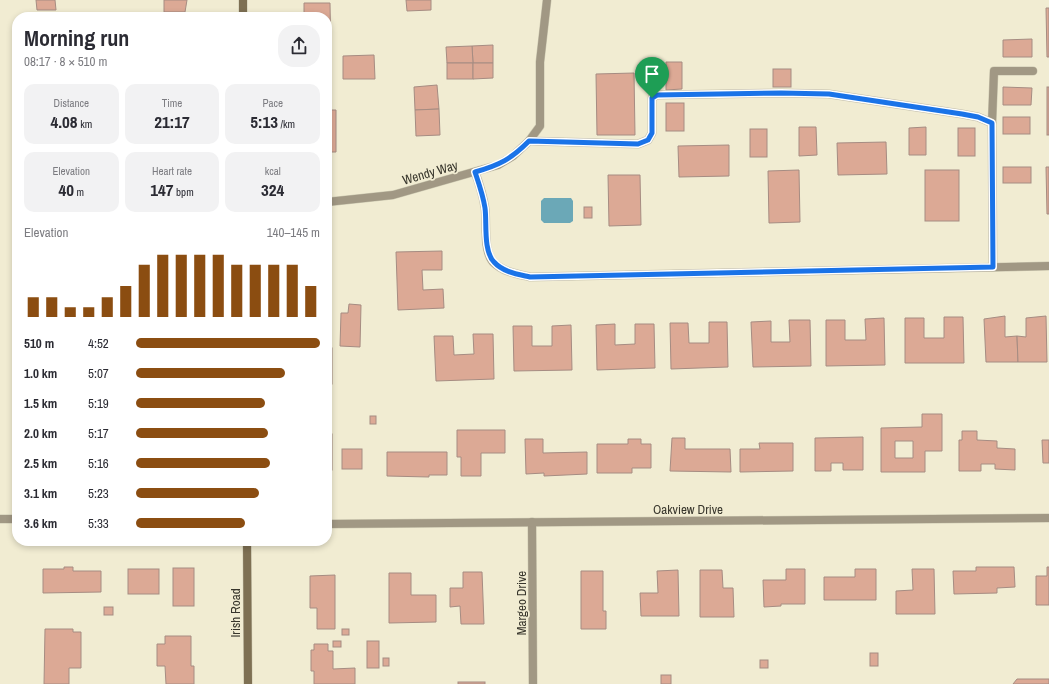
<!DOCTYPE html>
<meta charset="utf-8">
<style>
body{margin:0;font-family:"Archivo Narrow",sans-serif;background:#f2f2f3;color:#2b2b33;height:100vh;display:flex;flex-direction:column;font-size:15px;white-space:nowrap}
*{box-sizing:border-box;margin:0}
p{font-size:13px;color:#7c7c81}
.icon{flex:none;width:22px;height:22px;fill:none;stroke:currentColor;stroke-width:2;stroke-linecap:round;stroke-linejoin:round}
.map{position:relative;flex:1;overflow:hidden}
.side{position:absolute;left:12px;top:12px;width:320px;height:534px;display:flex;flex-direction:column;background:#fff;border-radius:16px;box-shadow:0 2px 6px #0003}
.side>*{flex:none}
.pin{position:absolute;display:grid;place-items:center;width:34px;height:34px;color:#fff;margin:-41px -17px;border-radius:50% 50% 50% 0;rotate:-45deg;box-shadow:0 0 4px #0007}
.pin .icon{rotate:45deg}
.round{display:grid;place-items:center;flex:none;width:42px;height:42px;border-radius:16px;background:#f2f2f3}
.summary{display:flex;align-items:center;justify-content:space-between;height:68px;padding:0 12px}
h1{font-size:22px;font-weight:700;line-height:30px}
.stats{display:grid;grid-template-columns:repeat(3,1fr);gap:6px;height:68px;padding:4px 12px}
.stats div{display:grid;align-content:center;border-radius:10px;background:#f2f2f3;text-align:center}
.stats b{font-size:17px;font-weight:700}
.stats small{font-size:11px;font-weight:400}
.stats p{font-size:11px}
.chart{height:112px;padding:8px 12px}
.chart p{display:flex;justify-content:space-between}
.chart svg{width:100%;height:72px;margin-top:4px;stroke:#8b4d11;stroke-width:6}
ul{padding:0 12px;list-style:none;font-size:13px}
li{display:grid;grid-template-columns:64px 48px 1fr;align-items:center;height:30px}
li i{height:10px;border-radius:5px;background:#8b4d11}
.map>svg:first-child{display:block}
.water{fill:#6ba8b7}
.building{fill:#dca995;stroke:#a68c82;fill-rule:evenodd}
.lines{fill:none;stroke-linecap:round;stroke-linejoin:round}
.lane-casing{stroke:#ccc8b1;stroke-width:9}
.street-casing{stroke:#ccc8b1;stroke-width:9}
.secondary-casing{stroke:#ccc8b1;stroke-width:9}
.lane{stroke:#a19884;stroke-width:8}
.street{stroke:#a19884;stroke-width:8}
.secondary{stroke:#7e7053;stroke-width:8}
.route-casing{stroke:#fff;stroke-width:8}
.route{stroke:#1a73e8;stroke-width:5}
.labels{text-anchor:middle;stroke-width:3.5;stroke-linejoin:round;paint-order:stroke}
.street-label{font-size:13px;fill:#38362c;stroke:#f1ecd2}
</style>
<div class="map">
<svg width="1049" height="684" viewBox="0 0 1049 684">
<rect width="100%" height="100%" fill="#f1ecd2"/>
<path class="water" d="M544 198H571L573 201V221L570 223H544L541 220V201Z"/>
<g class="building">
<path d="M36 0H55L56 10H37Z"/>
<path d="M164 0H187L185 12H164Z"/>
<path d="M406 0H431V10L407 11Z"/>
<path d="M304 3H330L331 60H327V17H304Z"/>
<path d="M1046 8H1049V57H1047Z"/>
<path d="M1032 39V57H1003V40Z"/>
<path d="M493 45V63H473L472 46Z"/>
<path d="M472 46 473 63H447L446 47Z"/>
<path d="M374 55 375 79H343V56Z"/>
<path d="M666 62H682V89L666 90Z"/>
<rect x="447" y="63" width="26" height="16"/>
<path d="M473 63H493V78L473 79Z"/>
<rect x="773" y="69" width="18" height="18"/>
<path d="M634 73 635 135H597L596 74Z"/>
<path d="M437 85 439 109 415 110 414 87Z"/>
<path d="M1003 87 1032 88 1031 105H1003Z"/>
<rect x="1047" y="87" width="2" height="48"/>
<path d="M327 97H330V110H336V152H330V165H327Z"/>
<rect x="666" y="103" width="18" height="28"/>
<path d="M439 109 440 135 416 136 415 110Z"/>
<rect x="1003" y="117" width="27" height="17"/>
<path d="M799 127H816L817 155 799 156Z"/>
<path d="M926 127V155H909V128Z"/>
<rect x="958" y="128" width="17" height="28"/>
<rect x="750" y="129" width="17" height="28"/>
<path d="M886 142 887 174 838 175 837 143Z"/>
<path d="M729 145V176L679 177 678 146Z"/>
<rect x="1003" y="167" width="28" height="16"/>
<path d="M1046 167H1049V214H1047Z"/>
<path d="M799 170 800 222 769 223 768 171Z"/>
<rect x="925" y="170" width="34" height="51"/>
<path d="M608 175H640L641 225 609 226Z"/>
<rect x="584" y="207" width="8" height="11"/>
<path d="M442 251V270H422L423 290 443 289 444 308 398 310 396 252Z"/>
<path d="M349 304 361 305 360 347 340 346 341 313H348Z"/>
<path d="M1005 316V337L1017 336 1018 362H986L984 319Z"/>
<path d="M1046 316 1047 362H1018L1017 336 1026 337V318Z"/>
<path d="M944 317H963L964 363H905V318H924V338H944Z"/>
<path d="M884 318 885 365 826 366V320H845V340H866L865 319Z"/>
<path d="M789 320H810L811 366 753 367 751 322 771 321V342H790Z"/>
<path d="M709 322H727L728 367 671 369 670 323H688L689 343H709Z"/>
<path d="M615 324V345L635 344V324H654L655 368 597 370 596 325Z"/>
<path d="M571 325 572 370 514 371 513 326H532V346H552V326Z"/>
<path d="M473 334H493L494 379 436 381 434 336H453L454 355 474 354Z"/>
<rect x="327" y="348" width="5" height="36"/>
<path d="M922 414H942V451H925V472H881V428L922 427ZM895 441H913V458H895Z"/>
<rect x="370" y="416" width="6" height="8"/>
<path d="M457 430H505V453H481V476H461V457H457Z"/>
<path d="M962 431H977V440L997 441V448L1015 449V470L995 469V464H981V471H959V440H962Z"/>
<rect x="327" y="434" width="5" height="36"/>
<path d="M863 437V470H843V463H831V471H815V438Z"/>
<path d="M672 438H685V449H730L731 472 670 471Z"/>
<path d="M525 439H543V453L587 452V474L544 476V473L526 474Z"/>
<path d="M628 439H641V444H651V468H632V473H597V444H628Z"/>
<path d="M1042 440H1049V463H1043Z"/>
<path d="M759 443H793V471L740 472V449H760Z"/>
<rect x="342" y="449" width="20" height="20"/>
<path d="M387 452H447V475H429V477L387 476Z"/>
<path d="M64 567H73V571H101V592L43 593V569H64Z"/>
<path d="M976 567H1014L1015 587 997 588V593L954 594 953 571H976Z"/>
<path d="M1047 567H1049V605H1036V576H1047Z"/>
<rect x="173" y="568" width="21" height="38"/>
<rect x="128" y="569" width="31" height="25"/>
<path d="M786 569H805V604H781V606L764 607 763 580H786Z"/>
<path d="M855 569H876V600H824V577H855Z"/>
<path d="M912 569H934L935 614H896V591L913 590Z"/>
<path d="M678 570 679 616H641L640 593H658L657 571Z"/>
<path d="M700 570H722L723 588H733L734 617H700Z"/>
<path d="M581 571H603V611H606V629H581Z"/>
<path d="M463 572H482L484 624H461L460 606 450 607V588H463Z"/>
<path d="M389 573H411V595H436V622L389 623Z"/>
<path d="M335 575V629H317V608H310V576Z"/>
<rect x="104" y="607" width="9" height="8"/>
<path d="M45 629H73V632H81V668H69V684H44Z"/>
<rect x="342" y="629" width="7" height="6"/>
<path d="M165 636H191V666H194V684H166L165 666H157V644H165Z"/>
<rect x="333" y="641" width="8" height="6"/>
<rect x="367" y="641" width="12" height="27"/>
<path d="M314 644H328V651H333V669L355 668V684H314V671H311V650H314Z"/>
<rect x="870" y="653" width="8" height="13"/>
<rect x="383" y="658" width="6" height="8"/>
<rect x="760" y="660" width="8" height="8"/>
<rect x="661" y="675" width="10" height="9"/>
<path d="M1017 679H1049V684H1013Z"/>
<rect x="458" y="682" width="27" height="2"/>
</g>
<g class="lines">
<defs>
<g id="lane">
<path d="M529 141 638 144 648 140 652 133V98L657 95 781 93 829 94 962 114 978 117 992 123"/>
<path d="M993 267 992 123 994 71H1033"/>
</g>
<g id="street">
<path d="M475 172C479 183 483 195 485 208 487 222 483 251 493 262 503 272 517 274 530 277L1049 266"/>
<path d="M327 202 393 195 498 165 513 156 529 141 540 126V62L547 0"/>
<path d="M0 519H17"/>
<path d="M532 522 533 684"/>
<path d="M327 524 1049 518"/>
</g>
<g id="secondary">
<path d="M243 0V17"/>
<path d="M247 541 248 684"/>
</g>
</defs>
<use href="#lane" class="lane-casing"/>
<use href="#street" class="street-casing"/>
<use href="#secondary" class="secondary-casing"/>
<use href="#lane" class="lane"/>
<use href="#street" class="street"/>
<use href="#secondary" class="secondary"/>
</g>
<g class="lines">
<defs>
<path id="route" d="M781 93 829 94 962 114 978 117 992 123 993 267 530 277C517 274 503 272 494 262 483 251 487 222 485 208 483 195 479 184 475 172 500 165 511 159 529 141L638 144 648 140 652 133V98L657 95Z"/>
</defs>
<use href="#route" class="route-casing"/>
<use href="#route" class="route"/>
</g>
<g class="labels">
<g class="street-label">
<text transform="translate(430 172) rotate(-16)" y="5">Wendy Way</text>
<text x="688" y="514">Oakview Drive</text>
<text transform="translate(521 603) rotate(-90)" y="5">Margeo Drive</text>
<text transform="translate(235 613) rotate(-90)" y="5">Irish Road</text>
</g>
</g>
</svg>
<div class="pin" style="left:652px;top:98px;background:#1e9e55"><svg class="icon" aria-label="arrive" viewBox="0 0 24 24"><path d="M6 21V4h12l-3 4 3 4H6"/></svg></div>
<section class="side">
<div class="summary"><div><h1>Morning run</h1><p>08:17 · 8 × 510 m</p></div><a class="round"><svg class="icon" aria-label="share" viewBox="0 0 24 24"><path d="M12 15V3M7 8l5-5 5 5M5 13v7h14v-7"/></svg></a></div>
<div class="stats">
<div><p>Distance</p><b>4.08<small> km</small></b></div>
<div><p>Time</p><b>21:17</b></div>
<div><p>Pace</p><b>5:13<small> /km</small></b></div>
</div>
<div class="stats">
<div><p>Elevation</p><b>40<small> m</small></b></div>
<div><p>Heart rate</p><b>147<small> bpm</small></b></div>
<div><p>kcal</p><b>324</b></div>
</div>
<div class="chart"><p><span>Elevation</span>140–145 m</p>
<svg viewBox="0 0 160 44" preserveAspectRatio="none"><path d="M5 44V32M15 44V32M25 44V38M35 44V38M45 44V32M55 44V25M65 44V12M75 44V6M85 44V6M95 44V6M105 44V6M115 44V12M125 44V12M135 44V12M145 44V12M155 44V25"/></svg>
</div>
<ul>
<li><b>510 m</b>4:52<i style="width:100%"></i></li>
<li><b>1.0 km</b>5:07<i style="width:81%"></i></li>
<li><b>1.5 km</b>5:19<i style="width:70%"></i></li>
<li><b>2.0 km</b>5:17<i style="width:72%"></i></li>
<li><b>2.5 km</b>5:16<i style="width:73%"></i></li>
<li><b>3.1 km</b>5:23<i style="width:67%"></i></li>
<li><b>3.6 km</b>5:33<i style="width:59%"></i></li>
</ul>
</section>
</div>
